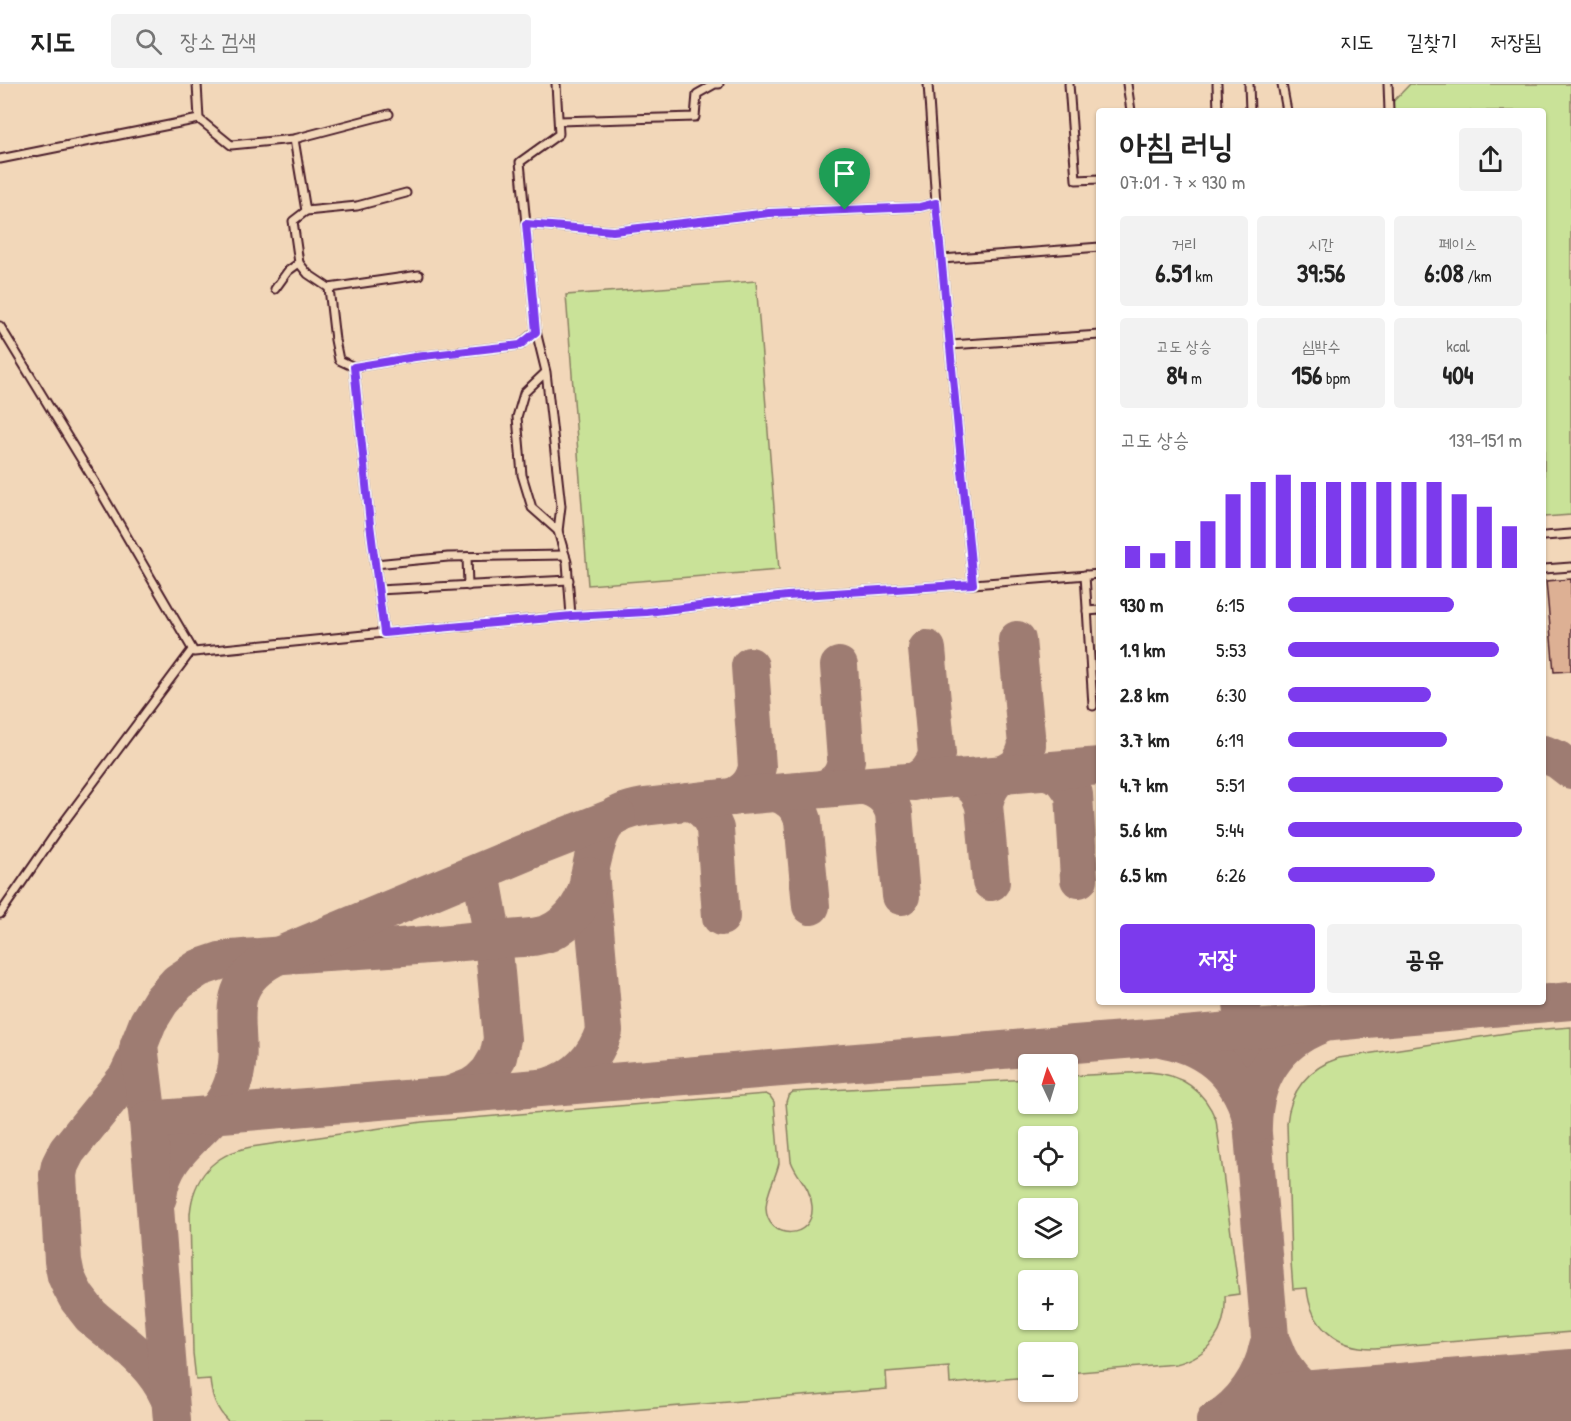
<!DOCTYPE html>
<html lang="ko">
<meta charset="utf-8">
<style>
body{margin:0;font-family:"Patrick Hand","Poor Story",sans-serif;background:#f2f2f2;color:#222;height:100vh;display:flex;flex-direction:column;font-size:22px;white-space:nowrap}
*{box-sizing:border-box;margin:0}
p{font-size:20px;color:#767676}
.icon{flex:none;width:33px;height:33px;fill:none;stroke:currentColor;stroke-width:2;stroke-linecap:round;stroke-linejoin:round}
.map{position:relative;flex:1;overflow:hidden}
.panel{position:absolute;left:1096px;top:24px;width:450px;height:897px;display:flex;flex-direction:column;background:#fff;border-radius:6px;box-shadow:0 2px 4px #0004}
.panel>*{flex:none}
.needle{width:39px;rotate:356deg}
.fabs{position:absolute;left:1018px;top:970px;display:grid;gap:12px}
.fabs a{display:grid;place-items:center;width:60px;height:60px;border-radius:6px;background:#fff;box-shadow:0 2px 4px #0004;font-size:30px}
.pin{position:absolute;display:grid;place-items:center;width:51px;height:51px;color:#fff;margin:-62px -26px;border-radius:50% 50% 50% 0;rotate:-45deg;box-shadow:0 0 6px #0007}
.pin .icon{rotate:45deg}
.round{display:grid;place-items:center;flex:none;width:63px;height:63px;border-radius:6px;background:#f2f2f2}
.headline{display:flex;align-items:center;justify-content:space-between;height:102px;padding:0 24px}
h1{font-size:33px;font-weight:800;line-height:45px}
.figures{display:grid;grid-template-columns:repeat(3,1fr);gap:9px;height:102px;padding:6px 24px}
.figures div{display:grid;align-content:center;border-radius:6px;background:#f2f2f2;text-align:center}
.figures b{font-size:26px;font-weight:800}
.figures small{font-size:16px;font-weight:400}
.figures p{font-size:16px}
.chart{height:168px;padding:12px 24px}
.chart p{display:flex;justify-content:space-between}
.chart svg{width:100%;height:108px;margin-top:6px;stroke:#7c3aed;stroke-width:6}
.action{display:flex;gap:12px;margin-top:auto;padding:12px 24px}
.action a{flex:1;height:69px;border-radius:6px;background:#7c3aed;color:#fff;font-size:24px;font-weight:800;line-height:69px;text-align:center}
.action a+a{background:#f2f2f2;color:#222}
ul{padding:0 24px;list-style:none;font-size:20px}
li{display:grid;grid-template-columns:96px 72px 1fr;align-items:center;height:45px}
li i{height:15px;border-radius:8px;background:#7c3aed}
header{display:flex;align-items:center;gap:36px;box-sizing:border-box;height:84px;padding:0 30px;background:#fff;border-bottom:2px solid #e0e0e0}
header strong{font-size:28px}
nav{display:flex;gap:33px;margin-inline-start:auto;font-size:21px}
.search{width:420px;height:54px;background:#f2f2f2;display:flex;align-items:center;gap:15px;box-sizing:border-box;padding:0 21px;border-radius:6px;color:#767676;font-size:22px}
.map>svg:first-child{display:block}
.green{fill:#c9e298;stroke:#8a8062;stroke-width:1.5;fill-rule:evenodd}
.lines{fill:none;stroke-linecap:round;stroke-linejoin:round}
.taxiway{stroke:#9e7b72;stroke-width:38}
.runway{stroke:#9e7b72;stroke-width:94}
.building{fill:#ddb094;stroke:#4a1f2b;stroke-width:1.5}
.service-casing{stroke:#4a1f2b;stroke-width:11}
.service{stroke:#f2d7b9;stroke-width:7}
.route-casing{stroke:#fff;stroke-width:12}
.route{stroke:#7c3aed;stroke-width:8}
</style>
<header>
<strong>지도</strong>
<div class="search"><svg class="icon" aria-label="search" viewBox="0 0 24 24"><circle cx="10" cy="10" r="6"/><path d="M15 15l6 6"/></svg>장소 검색</div>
<nav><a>지도</a><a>길찾기</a><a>저장됨</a></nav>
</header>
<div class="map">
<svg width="1571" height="1337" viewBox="0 0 1571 1337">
<rect width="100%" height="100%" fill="#f2d7b9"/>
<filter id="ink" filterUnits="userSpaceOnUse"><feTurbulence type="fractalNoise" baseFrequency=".0167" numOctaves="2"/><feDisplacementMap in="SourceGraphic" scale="12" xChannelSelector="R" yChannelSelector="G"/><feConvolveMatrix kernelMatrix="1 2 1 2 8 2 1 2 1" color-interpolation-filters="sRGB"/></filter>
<g filter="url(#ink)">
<g class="green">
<path d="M1410 0H1571V431L1544 433V27H1384Z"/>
<path d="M756 197 779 486 588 501 566 211Z"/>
<path d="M1571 943V1248L1375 1264C1337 1265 1310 1242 1307 1204L1293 1205 1291 1178 1287 1039C1290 1007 1308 984 1339 974L1520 947Z"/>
<path d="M1149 988C1181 990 1204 1006 1216 1036L1239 1210 1225 1212C1227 1246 1211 1271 1176 1280L1068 1289V1269H1029V1293L950 1300 949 1283 886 1288 887 1305 497 1337H228C216 1325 211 1311 210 1295L196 1296 193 1269 190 1130C193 1093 214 1070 251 1063L422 1038 766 1010 770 1012 774 1018 779 1079C776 1094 767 1106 766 1123 766 1158 815 1156 812 1122 810 1100 798 1096 791 1077L786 1018 788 1012 793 1008 1029 995V1020H1068V992ZM1029 1053H1068V1092H1029ZM1029 1125H1068V1164H1029ZM1029 1197H1068V1236H1029Z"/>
</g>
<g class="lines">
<g class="taxiway">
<path d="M1544 670 1558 676 1571 686"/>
<path d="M1047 687 1060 692 1065 697 1074 710 1079 795"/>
<path d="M914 698C926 691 933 684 937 670L927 565"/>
<path d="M971 700 978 707 984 721 991 798"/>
<path d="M864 702C879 706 889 713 894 729L901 812"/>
<path d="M822 705C837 701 844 691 846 676L839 582"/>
<path d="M776 709C790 713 799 722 803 736L811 822"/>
<path d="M733 713C747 706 754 698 757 683L750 582"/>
<path d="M688 718C703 722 710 731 715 745L721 833"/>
<path d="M984 721C986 708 992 697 1004 690 1008 688 1012 686 1016 683 1022 677 1025 669 1027 661L1017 556"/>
<path d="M1242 918 1277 1337"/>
<path d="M1165 955C1213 964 1242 994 1253 1041 1254 995 1276 958 1320 941"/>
<path d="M139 961 136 974 127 993 67 1067 60 1081 58 1091 63 1177 66 1192 71 1203 77 1214 91 1232C120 1257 153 1277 169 1314"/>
<path d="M550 1002C576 994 595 974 604 947L590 788C593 774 598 748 608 738 617 729 632 725 644 723L739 712 1100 682"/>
<path d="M453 1010 471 1003 480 997 489 988 498 973 502 955 493 855 481 788"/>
<path d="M148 1036 139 961 148 938 161 917 178 898 199 884 220 877 231 875C314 868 398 865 481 856 500 854 532 856 549 849 571 839 587 817 589 792"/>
<path d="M158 1113C163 1060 216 1046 232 1001 251 951 211 908 273 874L543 761 617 732"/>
<path d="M1273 1261C1284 1295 1312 1318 1345 1330"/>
<path d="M172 1337 148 1036 1185 951 1571 917"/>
<path d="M1215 1337C1242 1321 1262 1293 1268 1262"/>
</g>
<path class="runway" d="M1266 1337 1571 1312"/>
</g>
<path class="building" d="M1571 495V587L1554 588 1546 497Z"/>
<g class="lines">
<defs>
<g id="service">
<path d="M197 0 199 35 231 61 294 55 389 30"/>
<path d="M1069 0 1076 96 1100 95"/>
<path d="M1127 0 1131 27"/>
<path d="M1217 0 1218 27"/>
<path d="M1249 0 1250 27"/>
<path d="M1282 0 1287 27"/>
<path d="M1388 0 1389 27"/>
<path d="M559 37 695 33 697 10 715 0H719"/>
<path d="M294 55 306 127 357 122 406 109"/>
<path d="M0 75 199 35"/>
<path d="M936 119 973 500"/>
<path d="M526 140 520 78 559 50 556 0"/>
<path d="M942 175 1100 163"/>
<path d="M299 179 308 190 329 204 419 191"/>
<path d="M329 204 335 256 339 276 354 283 415 273 520 261 536 247 526 140 613 147 769 129 920 123 936 119 928 0"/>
<path d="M275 205 288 187 299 179 293 137 306 127"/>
<path d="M0 242 95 398 194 568 384 549"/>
<path d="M536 247 546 288 524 309 517 333 522 391 532 424 558 447 561 422 546 288"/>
<path d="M950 261 1100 251"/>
<path d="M354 283 370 440 384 549 571 532 647 528 787 512 973 500 1100 490"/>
<path d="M558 447 567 478 571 532"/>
<path d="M1544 452 1571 450"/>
<path d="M467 473 468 502"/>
<path d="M375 480 448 473 565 471"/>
<path d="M1544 485 1571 483"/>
<path d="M1085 491 1093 622"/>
<path d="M378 506 569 496"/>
<path d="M1087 527 1100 526"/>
<path d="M0 830 58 746 192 566"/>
</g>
</defs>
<use href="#service" class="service-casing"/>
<use href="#service" class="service"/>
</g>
</g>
<g class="lines" filter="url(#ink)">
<defs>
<path id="route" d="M936 119 973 500 787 512 647 528 572 532 384 549 370 440 354 283 415 273 520 261 536 248 526 140 613 147 769 129 920 123Z"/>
</defs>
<use href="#route" class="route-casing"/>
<use href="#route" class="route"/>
</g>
</svg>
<div class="fabs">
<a><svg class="needle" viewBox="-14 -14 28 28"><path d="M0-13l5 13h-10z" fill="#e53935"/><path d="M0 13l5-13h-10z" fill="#767676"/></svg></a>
<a><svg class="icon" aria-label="locate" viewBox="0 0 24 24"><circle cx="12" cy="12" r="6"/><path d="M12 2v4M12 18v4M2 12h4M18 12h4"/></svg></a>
<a><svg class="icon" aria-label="layers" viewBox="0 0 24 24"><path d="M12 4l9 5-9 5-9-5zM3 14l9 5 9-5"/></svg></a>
<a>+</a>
<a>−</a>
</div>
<div class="pin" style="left:845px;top:126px;background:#1e9e55"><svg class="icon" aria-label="arrive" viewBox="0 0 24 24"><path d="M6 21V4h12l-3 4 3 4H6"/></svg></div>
<section class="panel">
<div class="headline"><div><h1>아침 러닝</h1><p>07:01 · 7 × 930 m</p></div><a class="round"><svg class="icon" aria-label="share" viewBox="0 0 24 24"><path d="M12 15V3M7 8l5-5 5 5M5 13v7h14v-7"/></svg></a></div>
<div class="figures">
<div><p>거리</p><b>6.51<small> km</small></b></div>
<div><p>시간</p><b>39:56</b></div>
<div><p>페이스</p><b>6:08<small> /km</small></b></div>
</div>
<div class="figures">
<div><p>고도 상승</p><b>84<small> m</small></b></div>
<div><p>심박수</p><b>156<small> bpm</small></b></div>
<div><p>kcal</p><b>404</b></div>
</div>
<div class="chart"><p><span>고도 상승</span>139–151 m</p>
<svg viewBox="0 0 160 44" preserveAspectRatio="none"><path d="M5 44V35M15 44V38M25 44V33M35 44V25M45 44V14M55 44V9M65 44V6M75 44V9M85 44V9M95 44V9M105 44V9M115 44V9M125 44V9M135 44V14M145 44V19M155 44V27"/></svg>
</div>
<ul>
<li><b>930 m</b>6:15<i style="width:71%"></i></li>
<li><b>1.9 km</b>5:53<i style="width:90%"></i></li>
<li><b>2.8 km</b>6:30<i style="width:61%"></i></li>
<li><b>3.7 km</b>6:19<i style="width:68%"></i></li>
<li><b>4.7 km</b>5:51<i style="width:92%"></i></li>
<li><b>5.6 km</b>5:44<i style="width:100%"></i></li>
<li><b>6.5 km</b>6:26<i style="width:63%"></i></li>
</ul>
<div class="action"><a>저장</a><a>공유</a></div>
</section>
</div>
